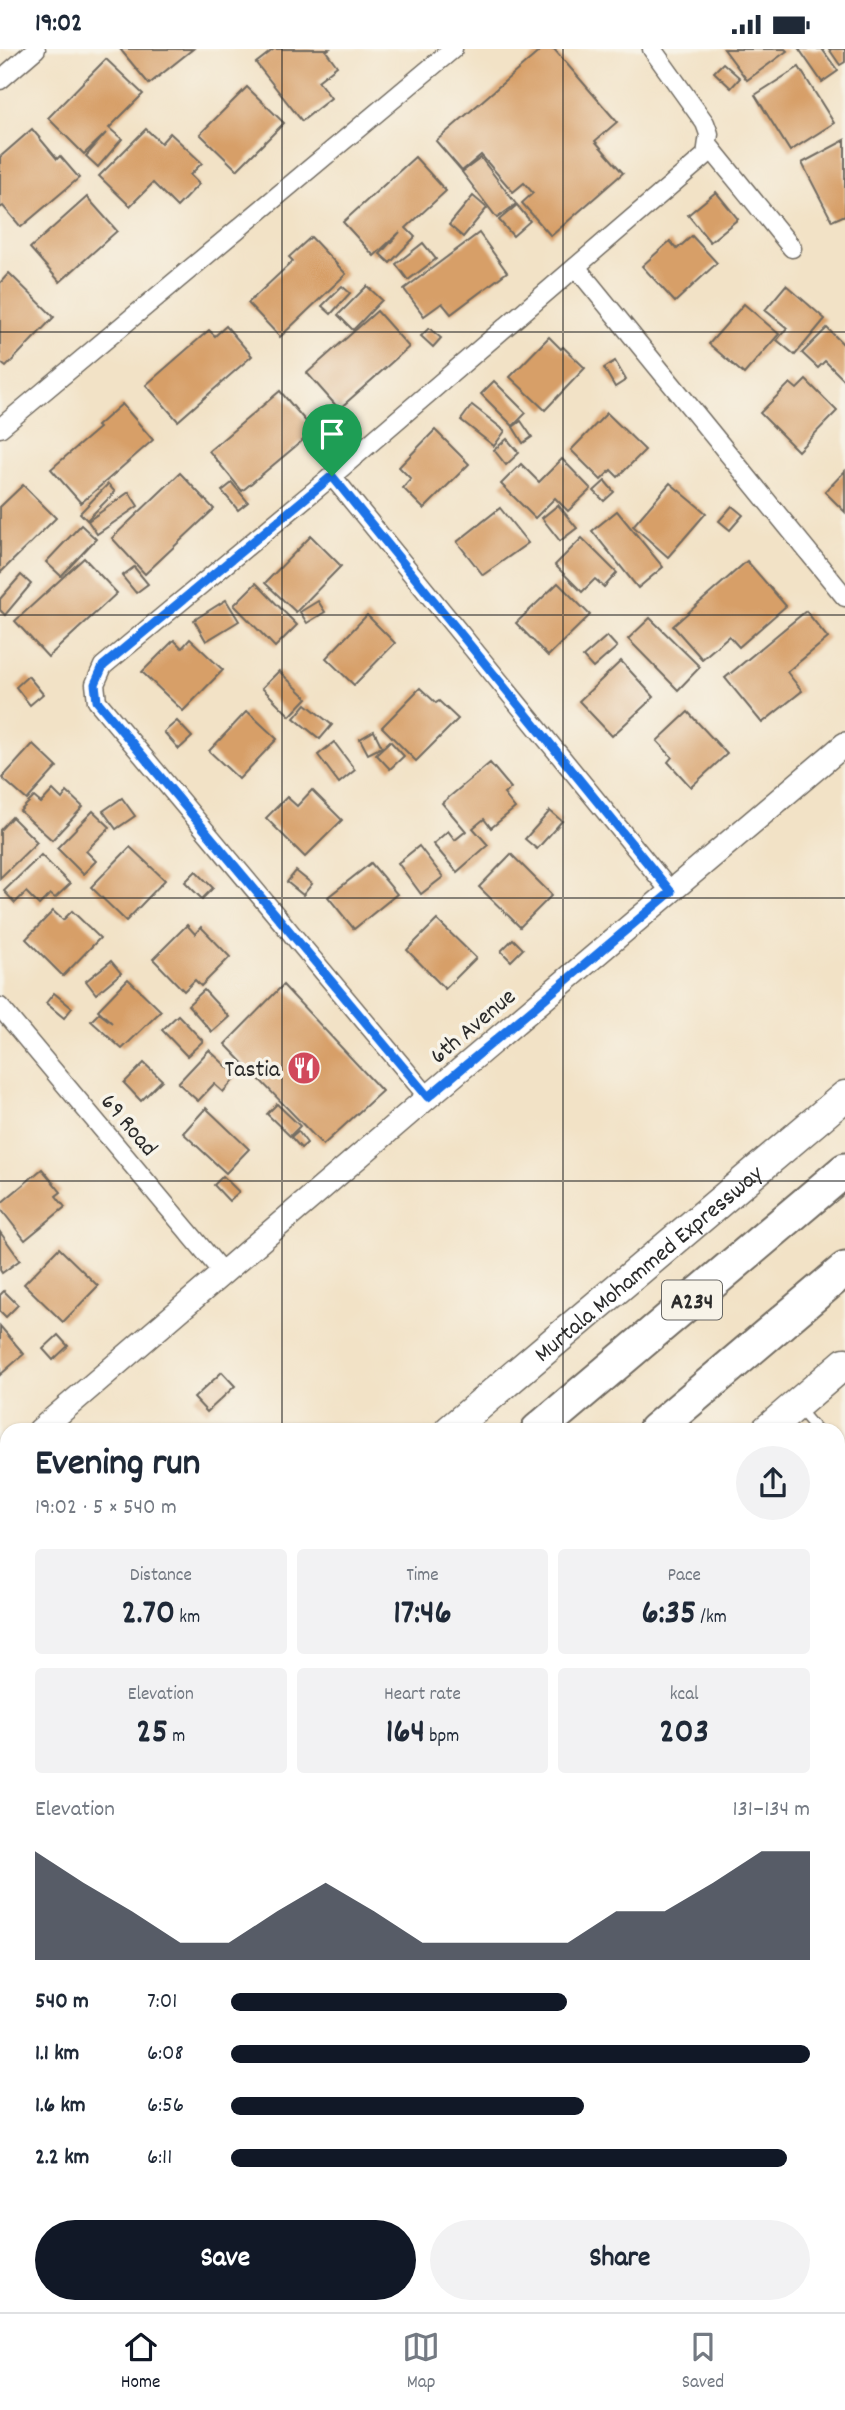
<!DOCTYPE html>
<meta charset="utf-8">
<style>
body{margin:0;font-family:Dekko,sans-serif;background:#f2f2f3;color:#1f2937;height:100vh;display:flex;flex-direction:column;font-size:26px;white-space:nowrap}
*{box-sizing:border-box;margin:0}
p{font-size:23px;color:#747a83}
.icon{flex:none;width:38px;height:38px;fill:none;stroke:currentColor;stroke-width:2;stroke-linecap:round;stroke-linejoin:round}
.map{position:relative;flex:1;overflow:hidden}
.details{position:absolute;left:0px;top:1374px;width:845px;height:891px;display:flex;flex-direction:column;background:#fff;border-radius:21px 21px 0 0;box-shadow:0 2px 5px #0004}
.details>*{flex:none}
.pin{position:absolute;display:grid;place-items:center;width:60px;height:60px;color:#fff;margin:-72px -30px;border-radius:50% 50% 50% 0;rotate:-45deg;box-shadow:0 0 7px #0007}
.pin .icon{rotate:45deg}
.round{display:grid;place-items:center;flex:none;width:74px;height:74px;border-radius:37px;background:#f2f2f3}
.summary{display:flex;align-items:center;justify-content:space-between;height:119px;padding:0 35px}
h1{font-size:38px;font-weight:700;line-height:52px}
.metrics{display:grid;grid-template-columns:repeat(3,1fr);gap:10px;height:119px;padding:7px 35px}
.metrics div{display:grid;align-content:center;border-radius:7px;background:#f2f2f3;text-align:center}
.metrics b{font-size:35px;font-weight:700}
.metrics small{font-size:19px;font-weight:400}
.metrics p{font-size:19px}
.chart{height:196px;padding:14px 35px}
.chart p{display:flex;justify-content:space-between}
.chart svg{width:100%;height:126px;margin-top:7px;fill:#111827;opacity:.7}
.action{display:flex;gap:14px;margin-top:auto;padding:14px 35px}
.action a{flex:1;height:80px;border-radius:42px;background:#111827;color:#fff;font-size:28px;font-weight:700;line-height:80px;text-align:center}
.action a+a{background:#f2f2f3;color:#1f2937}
ul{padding:0 35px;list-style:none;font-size:23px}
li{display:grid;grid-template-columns:112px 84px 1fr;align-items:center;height:52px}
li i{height:18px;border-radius:9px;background:#111827}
.status{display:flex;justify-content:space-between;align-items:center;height:49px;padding:0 35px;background:#fff;direction:ltr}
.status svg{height:19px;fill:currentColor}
.tab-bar{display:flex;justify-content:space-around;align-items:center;height:98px;border-top:2px solid #e0e1e3;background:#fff;font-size:19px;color:#747a83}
.tab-bar a{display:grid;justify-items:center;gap:4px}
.tab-bar .on{color:#111827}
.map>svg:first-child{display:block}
.building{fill:#d79f67}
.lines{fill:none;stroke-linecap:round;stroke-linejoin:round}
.service-casing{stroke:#716b61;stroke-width:12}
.minor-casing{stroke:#716b61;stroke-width:21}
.tertiary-casing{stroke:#716b61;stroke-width:26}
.trunk-casing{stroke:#716b61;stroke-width:33}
.motorway-casing{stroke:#716b61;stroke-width:37}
.path{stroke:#716b61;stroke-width:3.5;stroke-dasharray:5 5;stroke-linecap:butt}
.service{stroke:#fff;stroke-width:9}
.minor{stroke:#fff;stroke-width:18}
.tertiary{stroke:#fff;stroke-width:23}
.trunk{stroke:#fff;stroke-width:30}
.motorway{stroke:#fff;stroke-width:33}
.route-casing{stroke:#fff;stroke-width:14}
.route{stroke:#1a73e8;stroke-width:9}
.grid{fill:none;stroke:#2b2b2b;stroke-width:2;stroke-opacity:0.55}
.labels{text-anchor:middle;stroke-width:7;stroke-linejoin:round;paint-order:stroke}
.shield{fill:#f7f3e8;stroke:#686764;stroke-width:2}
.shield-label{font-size:23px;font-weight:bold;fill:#2b2b2b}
.street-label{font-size:24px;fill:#2b2b2b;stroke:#f7f3e8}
.poi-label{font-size:24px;fill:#2b2b2b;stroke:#f7f3e8;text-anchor:end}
</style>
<div class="status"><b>19:02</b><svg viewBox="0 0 49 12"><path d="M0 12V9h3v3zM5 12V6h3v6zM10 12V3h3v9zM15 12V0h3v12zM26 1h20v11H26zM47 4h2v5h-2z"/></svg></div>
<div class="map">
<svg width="845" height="2263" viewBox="0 0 845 2263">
<rect width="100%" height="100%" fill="#f7f3e8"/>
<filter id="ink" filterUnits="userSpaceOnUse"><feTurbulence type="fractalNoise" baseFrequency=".0143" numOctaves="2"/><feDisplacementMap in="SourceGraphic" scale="14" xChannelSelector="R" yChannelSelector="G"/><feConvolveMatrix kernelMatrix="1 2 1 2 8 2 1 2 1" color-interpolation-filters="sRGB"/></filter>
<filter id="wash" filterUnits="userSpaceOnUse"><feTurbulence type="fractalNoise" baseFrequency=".00686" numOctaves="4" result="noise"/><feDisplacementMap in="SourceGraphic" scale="28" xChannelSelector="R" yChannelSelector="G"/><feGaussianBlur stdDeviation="1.57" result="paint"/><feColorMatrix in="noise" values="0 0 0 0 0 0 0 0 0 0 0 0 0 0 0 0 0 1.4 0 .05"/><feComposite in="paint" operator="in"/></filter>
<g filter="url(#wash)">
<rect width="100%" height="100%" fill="#f2e2c6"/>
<g id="blocks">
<g class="building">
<path d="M120 0H193L149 35Z"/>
<path d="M274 0H329L326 2 337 17 318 32 331 49 302 72 256 14Z"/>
<path d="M542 0H554L617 73 595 92 623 124 551 187 522 154 533 144 524 134 513 143 481 106 462 122 436 92Z"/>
<path d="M724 0H785L787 2 747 31Z"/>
<path d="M799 0H822L838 22 822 33Z"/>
<path d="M829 0H845V13L840 16Z"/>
<path d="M106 10 143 45 109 79 122 90 98 118 86 107 106 84 84 105 48 69Z"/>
<path d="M723 14 740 29 731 39 714 23Z"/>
<path d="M799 18 834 74 790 102 755 46Z"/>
<path d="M247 38 284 74 237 121 200 85Z"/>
<path d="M32 80 57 110 60 107 79 129 21 178 3 157 0 159V108Z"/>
<path d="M146 80 161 94 170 84 202 114 190 126 199 135 177 158 153 134 130 157 99 127Z"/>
<path d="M845 91V166L832 172 802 114Z"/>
<path d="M415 108 446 142 406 179 415 188 390 214 380 205 400 183 374 207 343 173Z"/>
<path d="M481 109 516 155 497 169 462 123Z"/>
<path d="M716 143 738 170 710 193 688 166Z"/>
<path d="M473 147 487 159 463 188 449 176Z"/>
<path d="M87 148 117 182 60 233 30 199Z"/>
<path d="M517 156 530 172 513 187 499 171Z"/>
<path d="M479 184 507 223 451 265 442 254 424 267 404 240Z"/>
<path d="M692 187 717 214 675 253 642 217 670 192 677 200Z"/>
<path d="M311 188 346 225 280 288 248 254 293 212 289 208Z"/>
<path d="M423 194 436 210 408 231 396 215Z"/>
<path d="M9 224 54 268 6 318 0 313V234Z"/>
<path d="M786 236 825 270 795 306 777 291 787 279 765 261Z"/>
<path d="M342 237 350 244 331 265 322 257Z"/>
<path d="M367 237 382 251 353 281 338 266Z"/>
<path d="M744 255 779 285 744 325 709 295Z"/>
<path d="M377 262 409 298 339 360 307 324Z"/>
<path d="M226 277 252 307 178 372 146 336 209 281 215 287Z"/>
<path d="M429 279 441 289 433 298 421 287Z"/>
<path d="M827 279 845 297V332L825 312 818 319 802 304Z"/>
<path d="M549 288 561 300 563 298 585 319 545 361 510 328Z"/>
<path d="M615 312 626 331 615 338 604 319Z"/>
<path d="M806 331 837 362 798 402 760 364 790 334 797 340Z"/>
<path d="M494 332 526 364 513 377 481 345Z"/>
<path d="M280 342 314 382 242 442 209 402Z"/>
<path d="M122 355 153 391 81 454 51 420 99 379 97 377Z"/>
<path d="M472 356 505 382 494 397 461 371Z"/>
<path d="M332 362 343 372 328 388 317 377Z"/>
<path d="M607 364 645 401 618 428 611 421 601 431 571 401Z"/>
<path d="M521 372 532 388 523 394 513 378Z"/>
<path d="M435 381 469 415 424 460 403 439 411 430 399 418Z"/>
<path d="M507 390 519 404 506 416 494 401Z"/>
<path d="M562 410 591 440 568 462 555 449 535 469 501 435 521 415 539 433Z"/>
<path d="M845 422V463L825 443Z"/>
<path d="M180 424 214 460 145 525 112 489Z"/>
<path d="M605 432 614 443 604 452 594 442Z"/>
<path d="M232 434 248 453 238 461 222 442Z"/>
<path d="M670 434 706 464 668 508 633 477Z"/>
<path d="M108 435 115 443 87 471 80 464Z"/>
<path d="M23 436 56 469 0 524V458Z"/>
<path d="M129 443 138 457 97 485 88 472Z"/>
<path d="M558 456 577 479 560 492 542 469Z"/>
<path d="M732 457 743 466 730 481 719 472Z"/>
<path d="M500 459 528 494 483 526 457 493Z"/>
<path d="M617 462 663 518 638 539 592 482Z"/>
<path d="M81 476 96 490 61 527 46 513Z"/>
<path d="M311 487 341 517 296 563 265 534Z"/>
<path d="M582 489 617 524 604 538 595 530 582 543 555 516Z"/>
<path d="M84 509 117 544 48 608 15 572Z"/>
<path d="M747 512 786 557 739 598 729 587 702 610 673 577Z"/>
<path d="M134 518 148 535 136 544 122 527Z"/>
<path d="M21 526 31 535 5 566 0 561V550Z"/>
<path d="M256 534 297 576 275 598 234 556Z"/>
<path d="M558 534 590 566 548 607 516 574Z"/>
<path d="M226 551 239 572 206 592 194 571Z"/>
<path d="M318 552 325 563 307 574 300 563Z"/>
<path d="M806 562 828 589 787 623 802 642 762 674 725 629Z"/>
<path d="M367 566 395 594 354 636 326 609Z"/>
<path d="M650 569 700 618 678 641 628 590Z"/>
<path d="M607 587 617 598 593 619 583 608Z"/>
<path d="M190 590 223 621 183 662 142 623 174 591 182 599Z"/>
<path d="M621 612 654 648 612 687 579 652Z"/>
<path d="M279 622 307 649 290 667 262 639Z"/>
<path d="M28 627 43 645 30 656 16 638Z"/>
<path d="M420 639 436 654 439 652 458 670 416 712 382 678Z"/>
<path d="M306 655 332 676 320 690 294 669Z"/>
<path d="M247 662 277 690 239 730 209 702Z"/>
<path d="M688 663 727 705 691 738 668 713 672 708 657 692Z"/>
<path d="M177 672 192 688 179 700 164 683Z"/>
<path d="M374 682 382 698 368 705 360 690Z"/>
<path d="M390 692 404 707 390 720 376 705Z"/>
<path d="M334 693 355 721 339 734 318 706Z"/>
<path d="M33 695 57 718 27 751 2 729Z"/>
<path d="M490 714 511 739 504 745 515 759 491 779 484 770 473 779 488 796 457 823 433 795 448 782 455 791 466 782 442 754Z"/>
<path d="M53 741 62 750 67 743 83 758 52 791 20 762 34 748 41 754Z"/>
<path d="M312 741 342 771 305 808 266 769 287 748 297 757Z"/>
<path d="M122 749 135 767 116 780 103 762Z"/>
<path d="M93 762 110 778 86 802 96 812 83 825 57 799Z"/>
<path d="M550 762 562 772 537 800 525 790Z"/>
<path d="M12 768 37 793 0 829V781Z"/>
<path d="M419 797 443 828 421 845 398 814Z"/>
<path d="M130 798 165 831 126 872 91 838Z"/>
<path d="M511 805 552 846 520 878 479 838Z"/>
<path d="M41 806 70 835 55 849 50 845 39 856 26 843 15 854 4 842Z"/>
<path d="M371 814 397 845 354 880 328 848Z"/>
<path d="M196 822 213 839 202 850 185 833Z"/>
<path d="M296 822 312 835 303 846 287 833Z"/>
<path d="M53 862 63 871 72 862 100 889 63 927 26 890Z"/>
<path d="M437 871 476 909 445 940 407 901Z"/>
<path d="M187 876 195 885 201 878 230 908 201 937 195 931 184 942 153 910Z"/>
<path d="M513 890 523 900 511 912 501 902Z"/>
<path d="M111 912 121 924 96 945 86 932Z"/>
<path d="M128 930 161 962 122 1000 91 972 99 964 112 974 98 961Z"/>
<path d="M283 936 382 1042 323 1096 225 995Z"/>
<path d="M204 941 229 968 212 983 188 956Z"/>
<path d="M54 944 72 959 64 969 46 954Z"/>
<path d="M178 966 203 992 187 1007 162 981Z"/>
<path d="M209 1001 237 1027 223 1043 214 1035 198 1052 178 1034Z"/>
<path d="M144 1014 162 1031 141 1052 124 1034Z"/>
<path d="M277 1055 300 1077 290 1087 267 1065Z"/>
<path d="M206 1059 249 1100 226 1124 183 1084Z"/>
<path d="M298 1082 307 1094 301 1099 291 1088Z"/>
<path d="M42 1120 61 1143 56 1147 65 1158 25 1191 0 1159V1155Z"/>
<path d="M223 1127 239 1143 229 1152 214 1136Z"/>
<path d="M0 1183 20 1211 2 1224 0 1221Z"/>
<path d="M59 1199 98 1237 63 1273 24 1235Z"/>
<path d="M4 1242 18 1256 6 1268 0 1262V1246Z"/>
<path d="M0 1277 24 1305 0 1326Z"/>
<path d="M58 1286 68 1297 53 1311 43 1300Z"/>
<path d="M222 1323 235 1337 207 1363 194 1349Z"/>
</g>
</g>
</g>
<g filter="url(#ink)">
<use href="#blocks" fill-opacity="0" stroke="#716b61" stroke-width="2"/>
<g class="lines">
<defs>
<g id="service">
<path d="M799 1360 817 1381"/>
<path d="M838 1406 845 1413"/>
<path d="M838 1912 845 1910"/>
<path d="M0 2094 7 2093"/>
</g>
<g id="minor">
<path d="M0 31 36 0"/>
<path d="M709 97 792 199"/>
<path d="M576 218 845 548"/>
<path d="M0 379 453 0"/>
<path d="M332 427 671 843"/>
<path d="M0 958 222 1223"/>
<path d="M428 1048 97 652 95 635 103 617 332 427 706 106 709 85 705 74 652 0"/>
<path d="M610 2258 616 2263"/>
</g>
<g id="tertiary">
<path d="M40 1381 428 1048 845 695"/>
<path d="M0 1415 7 1409"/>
</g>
<g id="trunk">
<path id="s1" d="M450 1381 845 1047"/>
<path d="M767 1381 845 1314"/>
<path d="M0 1728 7 1722"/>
<path d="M0 1758 7 1752"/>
<path d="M0 2025 7 2019"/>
</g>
<g id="motorway">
<path d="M538 1381 845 1121"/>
<path d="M655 1381 845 1220"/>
<path d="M0 1837 7 1831"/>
<path d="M0 1936 7 1930"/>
</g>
</defs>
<use href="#service" class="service-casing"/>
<use href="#minor" class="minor-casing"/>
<use href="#tertiary" class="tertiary-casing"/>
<use href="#trunk" class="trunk-casing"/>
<use href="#motorway" class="motorway-casing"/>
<path class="path" d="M0 2063 7 2058"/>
<use href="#service" class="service"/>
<use href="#minor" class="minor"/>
<use href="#tertiary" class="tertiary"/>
<use href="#trunk" class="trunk"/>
<use href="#motorway" class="motorway"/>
</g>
</g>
<g class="lines" filter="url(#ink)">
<defs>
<path id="route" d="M332 427 671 843 428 1048 97 652 95 635 103 617Z"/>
</defs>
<use href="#route" class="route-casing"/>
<use href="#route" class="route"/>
</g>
<path class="grid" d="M282 0V1381M563 0V1381M0 283H845M0 566H845M0 849H845M0 1132H845M0 1414H7M838 1414H845M0 1697H7M838 1697H845M0 1980H7M838 1980H845M282 2258V2263M563 2258V2263"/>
<defs>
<symbol id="restaurant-disc" viewBox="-11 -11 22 22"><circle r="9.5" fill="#d1495b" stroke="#f7f3e8"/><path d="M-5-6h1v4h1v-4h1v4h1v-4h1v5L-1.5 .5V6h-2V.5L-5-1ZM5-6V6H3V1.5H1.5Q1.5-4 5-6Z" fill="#fff"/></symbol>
</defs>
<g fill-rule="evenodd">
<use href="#restaurant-disc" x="285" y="1000" width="38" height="38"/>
</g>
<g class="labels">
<rect class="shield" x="662" y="1231.5" width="60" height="39" rx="5"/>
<g class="shield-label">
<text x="692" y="1259">A234</text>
</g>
<g class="street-label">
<text transform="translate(472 976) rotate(-40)" y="8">6th Avenue</text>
<text transform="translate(130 1075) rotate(50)" y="8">69 Road</text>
<text dy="8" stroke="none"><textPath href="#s1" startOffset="259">Murtala Mohammed Expressway</textPath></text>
</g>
<g class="poi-label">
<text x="280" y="1027">Tastia</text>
</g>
</g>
</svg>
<div class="pin" style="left:332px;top:427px;background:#1e9e55"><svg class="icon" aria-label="arrive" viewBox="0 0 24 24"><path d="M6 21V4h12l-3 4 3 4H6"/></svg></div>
<section class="details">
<div class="summary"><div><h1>Evening run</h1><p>19:02 · 5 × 540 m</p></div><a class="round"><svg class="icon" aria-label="share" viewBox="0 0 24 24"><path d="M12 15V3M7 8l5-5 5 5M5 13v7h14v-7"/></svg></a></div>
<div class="metrics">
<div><p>Distance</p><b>2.70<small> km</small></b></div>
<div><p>Time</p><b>17:46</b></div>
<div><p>Pace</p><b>6:35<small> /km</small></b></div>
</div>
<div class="metrics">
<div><p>Elevation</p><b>25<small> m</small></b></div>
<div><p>Heart rate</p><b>164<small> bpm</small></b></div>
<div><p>kcal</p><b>203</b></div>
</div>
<div class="chart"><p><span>Elevation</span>131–134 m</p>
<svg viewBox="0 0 160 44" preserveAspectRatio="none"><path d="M0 44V6L10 17L20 27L30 38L40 38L50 27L60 17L70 27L80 38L90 38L100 38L110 38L120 27L130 27L140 17L150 6L160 6V44z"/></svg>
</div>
<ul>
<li><b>540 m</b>7:01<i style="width:58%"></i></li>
<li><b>1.1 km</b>6:08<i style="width:100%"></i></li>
<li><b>1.6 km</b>6:56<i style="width:61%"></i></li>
<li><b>2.2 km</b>6:11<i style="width:96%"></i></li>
</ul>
<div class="action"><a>Save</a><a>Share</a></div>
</section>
</div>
<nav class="tab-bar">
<a class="on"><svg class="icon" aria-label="home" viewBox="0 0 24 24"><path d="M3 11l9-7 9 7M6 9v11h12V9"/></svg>Home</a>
<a><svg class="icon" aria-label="map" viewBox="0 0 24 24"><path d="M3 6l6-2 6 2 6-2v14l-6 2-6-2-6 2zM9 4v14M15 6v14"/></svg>Map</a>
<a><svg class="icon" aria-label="saved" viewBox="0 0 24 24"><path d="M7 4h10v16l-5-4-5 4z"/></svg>Saved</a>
</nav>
